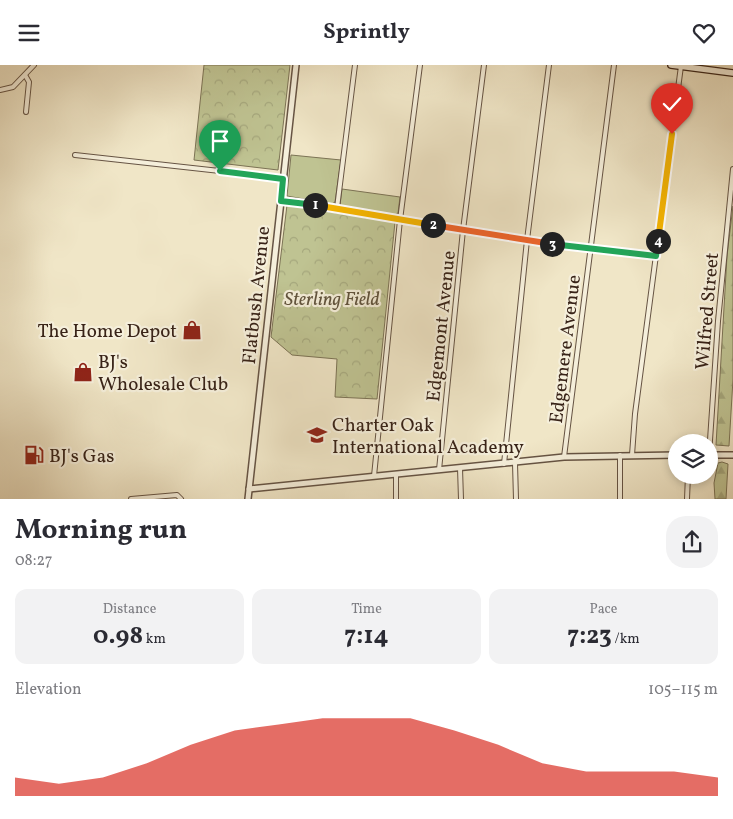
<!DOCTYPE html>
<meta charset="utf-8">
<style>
body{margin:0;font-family:Vollkorn,serif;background:#f2f2f3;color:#2b2b33;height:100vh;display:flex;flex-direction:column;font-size:19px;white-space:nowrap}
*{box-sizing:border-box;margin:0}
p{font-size:16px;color:#7c7c81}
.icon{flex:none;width:28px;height:28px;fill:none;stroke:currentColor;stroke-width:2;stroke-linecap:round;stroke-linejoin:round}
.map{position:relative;height:434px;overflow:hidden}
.drawer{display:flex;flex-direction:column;background:#fff;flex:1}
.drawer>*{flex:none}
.fabs{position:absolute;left:668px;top:369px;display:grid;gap:10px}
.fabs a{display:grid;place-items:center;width:50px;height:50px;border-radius:50%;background:#fff;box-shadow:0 2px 8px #0003;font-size:25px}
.pin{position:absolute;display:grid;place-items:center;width:42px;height:42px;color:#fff;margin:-51px -21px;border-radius:50% 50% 50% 0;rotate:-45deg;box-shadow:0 0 5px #0007}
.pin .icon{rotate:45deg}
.km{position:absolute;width:25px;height:25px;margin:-12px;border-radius:50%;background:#222;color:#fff;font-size:14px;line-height:25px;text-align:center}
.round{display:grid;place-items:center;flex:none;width:52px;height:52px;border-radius:20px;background:#f2f2f3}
.overview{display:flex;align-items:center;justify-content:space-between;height:85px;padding:0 15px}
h1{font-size:28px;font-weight:700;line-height:38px}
.stats{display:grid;grid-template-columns:repeat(3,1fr);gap:8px;height:85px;padding:5px 15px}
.stats div{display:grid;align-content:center;border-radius:12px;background:#f2f2f3;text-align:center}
.stats b{font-size:25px;font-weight:700}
.stats small{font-size:14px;font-weight:400}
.stats p{font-size:14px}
.chart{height:140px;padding:10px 15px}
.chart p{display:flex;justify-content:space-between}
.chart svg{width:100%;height:90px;margin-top:5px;fill:#d93025;opacity:.7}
header{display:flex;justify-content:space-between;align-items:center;height:65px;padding:0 15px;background:#fff;font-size:22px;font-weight:700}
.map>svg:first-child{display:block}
.green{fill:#bfc392;stroke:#7c7355}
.forest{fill:url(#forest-firs);stroke:#7c7355}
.park{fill:url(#park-crowns);stroke:#7c7355}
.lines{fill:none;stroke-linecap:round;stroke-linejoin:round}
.minor-casing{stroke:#665444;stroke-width:6}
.tertiary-casing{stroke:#665444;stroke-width:8}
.secondary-casing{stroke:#382318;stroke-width:8}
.minor{stroke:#f5efdb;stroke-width:4}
.tertiary{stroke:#f5efdb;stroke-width:5}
.secondary{stroke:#f5efdb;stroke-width:5.5}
.split-1-casing{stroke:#fff;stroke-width:10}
.split-2-casing{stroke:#fff;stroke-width:10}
.split-3-casing{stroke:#fff;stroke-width:10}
.split-4-casing{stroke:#fff;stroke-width:10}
.split-5-casing{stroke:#fff;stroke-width:10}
.split-1{stroke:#22a559;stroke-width:6}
.split-2{stroke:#f5b400;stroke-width:6}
.split-3{stroke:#f0652b;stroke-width:6}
.split-4{stroke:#22a559;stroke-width:6}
.split-5{stroke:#f5b400;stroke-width:6}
.labels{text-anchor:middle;stroke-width:4.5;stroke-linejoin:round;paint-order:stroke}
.street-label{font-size:19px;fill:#382318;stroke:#f5efdb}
.park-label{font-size:19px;font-style:italic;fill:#60533d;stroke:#f5efdb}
.poi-label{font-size:19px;fill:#382318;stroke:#f5efdb;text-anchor:start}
</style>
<header><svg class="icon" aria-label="menu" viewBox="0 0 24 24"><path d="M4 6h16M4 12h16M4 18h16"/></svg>Sprintly<svg class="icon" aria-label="heart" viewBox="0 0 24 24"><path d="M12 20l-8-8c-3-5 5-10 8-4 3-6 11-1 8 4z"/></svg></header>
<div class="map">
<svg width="733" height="434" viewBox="0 0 733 434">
<defs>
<pattern id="forest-firs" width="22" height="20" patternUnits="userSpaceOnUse" patternTransform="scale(1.25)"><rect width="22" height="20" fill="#bfc392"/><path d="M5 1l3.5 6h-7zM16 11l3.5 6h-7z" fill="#a5a77d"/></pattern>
<pattern id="park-crowns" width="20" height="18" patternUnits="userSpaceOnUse" patternTransform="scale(1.25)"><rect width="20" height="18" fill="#bfc392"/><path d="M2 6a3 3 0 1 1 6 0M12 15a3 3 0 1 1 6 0" fill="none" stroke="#a5a77d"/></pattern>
</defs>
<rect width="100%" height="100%" fill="#f0e6c7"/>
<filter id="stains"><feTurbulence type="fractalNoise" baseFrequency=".004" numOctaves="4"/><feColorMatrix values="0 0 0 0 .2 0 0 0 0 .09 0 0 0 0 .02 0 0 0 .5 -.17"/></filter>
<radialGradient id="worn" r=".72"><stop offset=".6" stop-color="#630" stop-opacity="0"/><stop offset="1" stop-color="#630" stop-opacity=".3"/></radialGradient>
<g class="green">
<path d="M291 90 341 95 335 137 332 139 287 131Z"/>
<path d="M342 124 400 132 398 148 394 151 342 143 340 140Z"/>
</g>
<g class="forest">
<path d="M733 141V314L729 381 716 380 727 191Z"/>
<path d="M722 397 728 399 726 434H715L714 418 718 398Z"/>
</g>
<g class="park">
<path d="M204 0H290L278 105 194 95Z"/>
<path d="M287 140 395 157 377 334 335 332 337 294 292 290 271 272Z"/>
</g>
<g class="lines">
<defs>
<g id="minor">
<path d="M25 10 29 17 26 47"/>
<path d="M0 25 13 22 34 0"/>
<path d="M75 90 283 113"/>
<path d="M281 136 527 175 656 191"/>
<path d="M337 143 355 0"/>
<path d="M632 390 635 349 681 1"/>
<path d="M709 390 718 256 733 104"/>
<path d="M564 392 614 0"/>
<path d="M515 398 516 434"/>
<path d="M504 399 527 175 549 0"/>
<path d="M460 403 461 434"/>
<path d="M439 405 463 165 484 0"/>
<path d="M396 409V434"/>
<path d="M374 411 400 155 420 0"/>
<path d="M131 434 177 430 181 434"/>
<path d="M620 434V390"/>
<path d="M687 434 688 410"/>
</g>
<g id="tertiary">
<path d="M709 390H733"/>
<path d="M249 424 564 392 676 390"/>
<path d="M248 434 296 0"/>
</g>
<path id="secondary" d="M671 0 733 8"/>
</defs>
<use href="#minor" class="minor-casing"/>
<use href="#tertiary" class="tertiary-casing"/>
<use href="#secondary" class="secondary-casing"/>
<use href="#minor" class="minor"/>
<use href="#tertiary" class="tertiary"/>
<use href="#secondary" class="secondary"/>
</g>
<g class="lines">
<defs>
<path id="split-1" d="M220 106 283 114 281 136 315 140"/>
<path id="split-2" d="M315 140 433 160"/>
<path id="split-3" d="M433 160 552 179"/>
<path id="split-4" d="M552 179 656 191 658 176"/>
<path id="split-5" d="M658 176 672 69"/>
</defs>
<use href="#split-1" class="split-1-casing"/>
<use href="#split-2" class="split-2-casing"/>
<use href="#split-3" class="split-3-casing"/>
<use href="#split-4" class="split-4-casing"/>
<use href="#split-5" class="split-5-casing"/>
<use href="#split-1" class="split-1"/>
<use href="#split-2" class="split-2"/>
<use href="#split-3" class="split-3"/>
<use href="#split-4" class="split-4"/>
<use href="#split-5" class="split-5"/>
</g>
<defs>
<symbol id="shop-bare" viewBox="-9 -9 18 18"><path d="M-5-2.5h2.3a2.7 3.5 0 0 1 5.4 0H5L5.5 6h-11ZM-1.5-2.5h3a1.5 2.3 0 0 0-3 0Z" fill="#8f2418" stroke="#f5efdb" stroke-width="2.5" paint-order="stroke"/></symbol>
<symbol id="school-bare" viewBox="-9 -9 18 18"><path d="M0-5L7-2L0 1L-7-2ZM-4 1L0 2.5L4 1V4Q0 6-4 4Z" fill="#8f2418" stroke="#f5efdb" stroke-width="2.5" paint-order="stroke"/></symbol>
<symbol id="fuel-bare" viewBox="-9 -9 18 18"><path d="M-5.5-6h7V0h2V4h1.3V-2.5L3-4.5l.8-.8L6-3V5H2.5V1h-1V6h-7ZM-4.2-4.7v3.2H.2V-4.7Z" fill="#8f2418" stroke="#f5efdb" stroke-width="2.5" paint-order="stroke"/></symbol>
</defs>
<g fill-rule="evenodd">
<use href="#shop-bare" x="178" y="251" width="28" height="28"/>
<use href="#shop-bare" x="69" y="293" width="28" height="28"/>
<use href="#school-bare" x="303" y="356" width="28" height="28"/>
<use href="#fuel-bare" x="20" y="376" width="28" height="28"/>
</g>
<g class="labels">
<g class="street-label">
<text transform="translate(255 230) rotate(-84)" y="7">Flatbush Avenue</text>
<text transform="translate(706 246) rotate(-85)" y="7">Wilfred Street</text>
<text transform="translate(440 261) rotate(-84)" y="7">Edgemont Avenue</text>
<text transform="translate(564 284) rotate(-83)" y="7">Edgemere Avenue</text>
</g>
<g class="park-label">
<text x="332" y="240">Sterling Field</text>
</g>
<g class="poi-label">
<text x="177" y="272" text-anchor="end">The Home Depot</text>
<text x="98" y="303">BJ's<tspan x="98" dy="22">Wholesale Club</tspan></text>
<text x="332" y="366">Charter Oak<tspan x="332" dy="22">International Academy</tspan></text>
<text x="49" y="397">BJ's Gas</text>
</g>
</g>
<rect width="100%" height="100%" filter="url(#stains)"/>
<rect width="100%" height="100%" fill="url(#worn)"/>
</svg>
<div class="fabs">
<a><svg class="icon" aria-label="layers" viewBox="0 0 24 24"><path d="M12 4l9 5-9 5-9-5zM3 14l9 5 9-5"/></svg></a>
</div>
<div class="pin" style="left:220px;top:106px;background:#1e9e55"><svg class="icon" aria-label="arrive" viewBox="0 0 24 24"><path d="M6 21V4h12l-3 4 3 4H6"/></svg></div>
<div class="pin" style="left:672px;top:69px;background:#d93025"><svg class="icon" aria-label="check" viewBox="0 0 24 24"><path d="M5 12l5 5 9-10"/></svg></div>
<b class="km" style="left:315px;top:140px">1</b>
<b class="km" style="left:433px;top:160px">2</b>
<b class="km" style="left:552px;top:179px">3</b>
<b class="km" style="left:658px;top:176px">4</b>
</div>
<section class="drawer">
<div class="overview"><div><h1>Morning run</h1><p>08:27</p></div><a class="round"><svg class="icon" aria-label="share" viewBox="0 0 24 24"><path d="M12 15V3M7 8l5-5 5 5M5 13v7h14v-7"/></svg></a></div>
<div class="stats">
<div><p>Distance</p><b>0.98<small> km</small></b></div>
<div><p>Time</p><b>7:14</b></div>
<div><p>Pace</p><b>7:23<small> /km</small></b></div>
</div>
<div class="chart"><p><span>Elevation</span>105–115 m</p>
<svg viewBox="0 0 160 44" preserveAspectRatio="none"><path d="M0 44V35L10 38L20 35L30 28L40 19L50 12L60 9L70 6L80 6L90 6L100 12L110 19L120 28L130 32L140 32L150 32L160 35V44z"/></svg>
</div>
</section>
